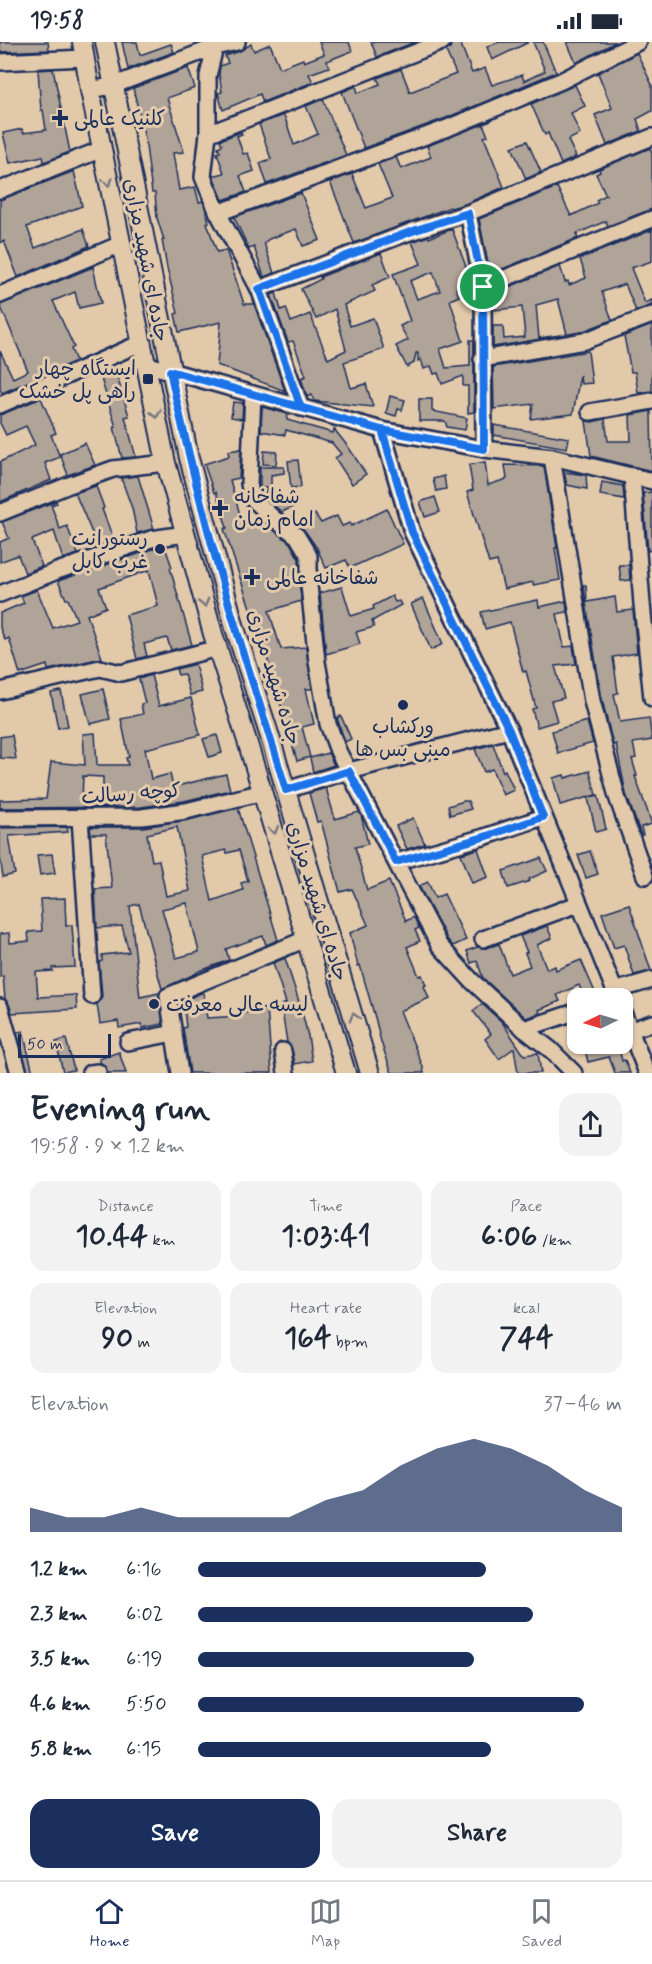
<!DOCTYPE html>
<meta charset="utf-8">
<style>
body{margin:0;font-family:Mynerve,"Playpen Sans Arabic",sans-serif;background:#f2f2f3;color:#1f2937;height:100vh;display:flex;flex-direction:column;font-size:22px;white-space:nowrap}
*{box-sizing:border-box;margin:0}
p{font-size:20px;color:#747a83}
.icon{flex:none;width:33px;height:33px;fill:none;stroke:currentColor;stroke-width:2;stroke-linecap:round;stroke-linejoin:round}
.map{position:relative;height:1031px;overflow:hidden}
.drawer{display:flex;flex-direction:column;background:#fff;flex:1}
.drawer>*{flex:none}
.needle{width:39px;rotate:265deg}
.tools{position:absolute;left:567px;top:946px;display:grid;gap:12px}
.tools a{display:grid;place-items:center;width:66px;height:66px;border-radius:12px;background:#fff;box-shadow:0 2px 4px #0004;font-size:30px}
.scale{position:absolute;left:18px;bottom:15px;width:93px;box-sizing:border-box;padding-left:6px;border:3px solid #1b2f5e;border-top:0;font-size:16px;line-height:21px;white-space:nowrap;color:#1b2f5e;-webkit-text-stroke:4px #e2c9aa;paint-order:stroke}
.pin{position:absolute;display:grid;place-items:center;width:51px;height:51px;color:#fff;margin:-26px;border:3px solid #fff;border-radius:50%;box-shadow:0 2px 6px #0007}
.round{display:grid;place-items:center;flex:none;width:63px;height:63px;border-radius:18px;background:#f2f2f3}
.headline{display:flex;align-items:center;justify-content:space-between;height:102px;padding:0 30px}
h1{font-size:33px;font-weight:700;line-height:45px}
.figures{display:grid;grid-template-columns:repeat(3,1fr);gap:9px;height:102px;padding:6px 30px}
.figures div{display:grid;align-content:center;border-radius:15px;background:#f2f2f3;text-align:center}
.figures b{font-size:30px;font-weight:700}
.figures small{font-size:16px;font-weight:400}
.figures p{font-size:16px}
.chart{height:168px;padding:12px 30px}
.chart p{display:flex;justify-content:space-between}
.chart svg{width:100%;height:108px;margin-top:6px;fill:#1b2f5e;opacity:.7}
.cta{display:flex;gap:12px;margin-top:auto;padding:12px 30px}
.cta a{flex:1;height:69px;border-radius:18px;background:#1b2f5e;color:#fff;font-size:24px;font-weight:700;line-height:69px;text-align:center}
.cta a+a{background:#f2f2f3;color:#1f2937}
ul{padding:0 30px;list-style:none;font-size:20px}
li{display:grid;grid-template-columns:96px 72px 1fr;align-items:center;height:45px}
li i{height:15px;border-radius:8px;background:#1b2f5e}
.status{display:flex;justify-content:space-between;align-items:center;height:42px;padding:0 30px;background:#fff;direction:ltr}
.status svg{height:16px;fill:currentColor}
.menu{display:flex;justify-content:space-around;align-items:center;height:84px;border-top:2px solid #e0e1e3;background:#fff;font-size:16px;color:#747a83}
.menu a{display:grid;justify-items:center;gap:3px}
.menu .current{color:#1b2f5e}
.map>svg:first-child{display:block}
.building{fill:#b0a397;stroke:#1b2f5e;stroke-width:1.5;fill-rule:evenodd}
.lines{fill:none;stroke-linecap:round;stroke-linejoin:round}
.minor-casing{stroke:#1b2f5e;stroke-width:20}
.major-casing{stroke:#1b2f5e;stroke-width:22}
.minor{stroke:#e2c9aa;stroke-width:15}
.major{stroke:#e2c9aa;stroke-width:18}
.oneway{stroke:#757480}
.route-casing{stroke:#fff;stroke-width:12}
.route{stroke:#1a73e8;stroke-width:8}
.poi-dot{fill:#1b2f5e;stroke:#e2c9aa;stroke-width:2}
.labels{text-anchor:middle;stroke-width:6;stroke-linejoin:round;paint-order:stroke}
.poi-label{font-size:20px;fill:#1b2f5e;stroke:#e2c9aa;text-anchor:start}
.street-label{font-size:20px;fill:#1b2f5e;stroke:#e2c9aa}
</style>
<div class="status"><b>19:58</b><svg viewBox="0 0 49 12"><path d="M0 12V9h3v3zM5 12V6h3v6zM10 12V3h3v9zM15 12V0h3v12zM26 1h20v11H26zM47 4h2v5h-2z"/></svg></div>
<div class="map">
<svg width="652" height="1031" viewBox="0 0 652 1031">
<rect width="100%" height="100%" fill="#e2c9aa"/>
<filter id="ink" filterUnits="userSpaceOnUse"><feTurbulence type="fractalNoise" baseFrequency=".0167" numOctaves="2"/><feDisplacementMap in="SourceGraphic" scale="12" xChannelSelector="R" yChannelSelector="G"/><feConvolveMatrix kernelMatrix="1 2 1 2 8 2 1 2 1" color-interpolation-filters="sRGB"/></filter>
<g filter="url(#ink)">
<g class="building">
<path d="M0 0H48L49 8 0 10Z"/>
<path d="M122 0H137L140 13 171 2 174 10 128 27Z"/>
<path d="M319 0H349L352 9 327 19 329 25 309 32 313 40 263 60 260 52 223 68 218 51 222 50 219 32 220 24 228 21 225 14 240 9 251 2 254 9 270 2 280 26 303 17 304 20 324 12Z"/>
<path d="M371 0H415L377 15Z"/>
<path d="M452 0H460L472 31 485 26 492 43 522 33 524 39 545 29 533 0H543L556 30 446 76 364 106 342 50 356 44 358 51 380 42 377 36 401 27 410 50 456 32 446 9 450 6Z"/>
<path d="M499 0H529L492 18 487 5Z"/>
<path d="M567 0H616L576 21Z"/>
<path d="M637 11 652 43V69L637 77 641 89 607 103 595 73 612 66 598 31Z"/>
<path d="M188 26 195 46 167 56 184 110 173 111 179 148 195 145 199 160 203 159 209 180 207 181 217 210 226 208 244 262H254L285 349 217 323 221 280 179 290 175 272 178 271 167 226 162 198H164L157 176 155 151H152L145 96 133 46Z"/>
<path d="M53 27 70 110 44 120 43 114 10 121 3 91 22 87 23 91 46 88 43 68H41L38 28Z"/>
<path d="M575 43 585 64 571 71 580 92 568 98 576 115 561 122 548 91 545 93 531 62Z"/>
<path d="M323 57 346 113 267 142 260 121 271 117 259 82 284 73 294 103 318 92 306 64Z"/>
<path d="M491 79 483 82 488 94 484 95 504 145 465 162 451 166 450 165 354 201 330 140 352 132 366 166 392 156 378 122 396 115 401 127 431 115 427 104Z"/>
<path d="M241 90 242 92 237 94 243 112 248 111 254 129 240 134 246 150 223 158 213 134 224 131 217 111 220 110 218 105 222 103 220 98Z"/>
<path d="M527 99 541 130 526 137 512 105Z"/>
<path d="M650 106 652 111V167L608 184 606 179 576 192 578 196 490 232 479 177 557 145 571 174 598 161 596 158 606 153 596 132 600 130 599 127Z"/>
<path d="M74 129 82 164 27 185 35 206 83 187 89 204 18 235 4 199 0 201V158Z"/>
<path d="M301 151 320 198 303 204 296 187 269 197 264 201 274 231 264 235 254 205 249 207 234 175Z"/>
<path d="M452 187 472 241 456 247 459 254 450 258 463 299 440 307 446 326 470 324V298H474V370L468 371V344H463V334L442 342 438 331 434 332 431 324 424 327 421 317 418 319V311H416L414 321 407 325 396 304 408 298 400 284 410 279 393 232 421 222 412 200 428 194 429 196ZM433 230 440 249 417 257 410 239Z"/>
<path d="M652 188V219L631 226 645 261 652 258V263L636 269 625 242 602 250 612 278 581 290 493 305V284H503L504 297 525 295 522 265 495 268 494 251 560 224 565 240 568 239 569 243 586 236 580 217ZM558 257 567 292 539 296 536 263Z"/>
<path d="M381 211 390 235 372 243 375 249 344 263 350 284 373 276 384 307 344 320 351 346 366 342 373 365 314 359 312 353 307 355 301 336 306 334 293 299 288 300 271 253 276 251 281 268 286 266 291 280 310 272 328 317 346 308 335 267 316 277 301 247 321 237 320 235Z"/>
<path d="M93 225 101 261 79 266 75 250 53 259 74 305 71 307 76 319 2 351 0 347V309L13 336 28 329 0 263Z"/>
<path d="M652 283V349L638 351 635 330H631L624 294Z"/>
<path d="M588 309 592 341 581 342 580 333 573 372 531 377 533 362 494 367 493 325Z"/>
<path d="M114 324 129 374 125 375 136 415 122 416 114 385H116L99 330Z"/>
<path d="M390 354 405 358 402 368 398 367 396 374 386 371Z"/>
<path d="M41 356 56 391 51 393 60 415 45 421 51 438 0 460V420L35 403 26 384 6 393 0 381V373Z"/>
<path d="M419 357H432V369L467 376 465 388 447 385 445 379H419Z"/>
<path d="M233 360 243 361 242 377 231 375Z"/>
<path d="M262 365 288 372 287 378 333 391 334 387 349 406 366 432 352 442 335 416 341 412 332 401 286 388 285 393 261 389Z"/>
<path d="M651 369 652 429 591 414 586 379 592 380 605 377 608 399H631L630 373Z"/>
<path d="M494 383 569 396 567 406 494 393Z"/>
<path d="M85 401 95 423 68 433 60 412Z"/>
<path d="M241 407 239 436 230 438 243 483 244 480 258 475 290 501 299 517 301 559 269 569 281 607 306 605 312 647H306L314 682 302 685 310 715 297 719 255 574 253 575 224 487 227 486 216 450 214 451 204 422 229 414 228 409Z"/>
<path d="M264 409 277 410 276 423 263 422Z"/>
<path d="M298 418 301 445 291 446 288 419Z"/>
<path d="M485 420 488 443 507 437 505 423 544 424 557 506H555L560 538 533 543V540L504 547 497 519 489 521 467 450 473 448 469 423Z"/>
<path d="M260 425H284V431L271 433V460L263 453 268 446H260Z"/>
<path d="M564 430 586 433 587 447 567 443Z"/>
<path d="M138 434 154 487 137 491 132 466 121 436Z"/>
<path d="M444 434 446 447 436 449 433 437Z"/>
<path d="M602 440 623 444 624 457 600 453Z"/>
<path d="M96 444 104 466 102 467 114 499 98 505 75 451Z"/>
<path d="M652 450V508L648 509 643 451Z"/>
<path d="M292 453 297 463 282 470 272 462Z"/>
<path d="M435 455 440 470 425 475 420 460Z"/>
<path d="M56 459 57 461 51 463 60 487 67 484 78 512 63 517 54 489 32 498 42 524 25 531 18 513 0 520V500L9 496 2 480Z"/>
<path d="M387 467 403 502 350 526 346 518 326 526 317 506 305 489 298 483 315 472 321 481 337 474 342 484 350 481 351 484Z"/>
<path d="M165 505 172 525 170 526 192 603 171 608 167 596 144 602 147 614 137 617 126 573 158 564 149 528 99 546 106 565 87 573 102 616 48 628 47 623 20 632 9 596 5 598 0 586V571L24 561 21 554 37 548 53 586 77 578 68 557H66L58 539 153 507Z"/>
<path d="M619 523H629L630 538 621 539Z"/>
<path d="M583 543H586L587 560 615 555 617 570 633 568 637 611 613 615 618 651 614 652 620 680 649 676 652 698 633 701 636 716 632 717 637 734H635L652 782 641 785 643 793H641L626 752 616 702 613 703 602 657Z"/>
<path d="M342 545 351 574 374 567 373 564 392 554 395 560 399 559 401 563 372 579 374 585 356 590 360 602 326 612 320 551Z"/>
<path d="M423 556 443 602 431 608 411 562Z"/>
<path d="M538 558 539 565 566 559 567 570 557 572 564 605 573 604 576 622 555 624 564 656 551 659 557 679 537 685 532 667 536 666 526 629 523 630 510 580 485 587 481 570Z"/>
<path d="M195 622 202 650 190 653 184 632 178 633 176 627Z"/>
<path d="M151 633 159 664 191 656 200 693 145 707 151 737 170 732 173 745 226 732 230 748 184 759 141 765 0 766V758L46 757 51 720 85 723 83 692 95 691 97 723H128L126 716 129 715 121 677 143 672 141 662 145 661 139 637ZM83 734 103 735V759H82Z"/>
<path d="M103 647 110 677 90 682 82 652Z"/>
<path d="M61 649 68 684 58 686 51 651Z"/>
<path d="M341 674 351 697 345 700 337 676Z"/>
<path d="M587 679 593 701 558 711 552 689Z"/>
<path d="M12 693 16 717 0 716V695Z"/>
<path d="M217 693 222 711 209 715 203 697Z"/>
<path d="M493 702 503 730 505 728 514 748 503 753 492 727 484 730 475 707Z"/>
<path d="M328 711 334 723 313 730 310 716Z"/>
<path d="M590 729 596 753 560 763 553 736 564 733 565 736Z"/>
<path d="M326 746 335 777 359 770 361 773 368 802 355 805 367 848 389 839 406 879 414 875 419 886 415 888 420 899 407 905 419 934 422 933 426 943 424 944 429 956 400 969 423 1025 424 1031H392L381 1000 376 979 360 923 358 924 350 891 368 883 352 847 340 850 321 779 317 780 309 751Z"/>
<path d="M598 753 606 787 596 790 588 756Z"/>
<path d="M464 759H468L471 767 450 773 448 764Z"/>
<path d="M238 766 278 898 266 903 263 894 226 907 229 918 197 930V931L162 947 139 862 130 864 140 955 159 951 163 982 142 986V982L119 986 118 979 100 982 97 962 100 959 102 954 99 920 102 919V913L129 910 122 884 97 886 95 847 112 846 106 792H91L90 785H143L188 778ZM177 785 190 849 166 854 159 818 152 819 147 792ZM226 808 227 811 239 808 248 839 241 841 243 848 212 859 202 814ZM187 861 199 910 176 916 162 867Z"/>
<path d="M413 776 425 802 407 807 396 784Z"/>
<path d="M67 785 68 790 9 794 15 832 3 835 0 815V786Z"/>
<path d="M478 807 488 835 472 841 461 812Z"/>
<path d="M590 809 598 832 586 836 578 813Z"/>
<path d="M52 812 55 831 40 833 37 813Z"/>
<path d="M541 816 547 829 529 837 530 839 508 846 503 829Z"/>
<path d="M428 840 435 856 444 852 466 898 453 904 447 897 419 844Z"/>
<path d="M65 856 66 884 72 883 75 925 52 926 53 929 36 930 38 955 76 953 77 967 12 971 9 962 5 957 3 934 0 935V892L9 891 10 901 29 899 28 890 42 889 40 857Z"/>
<path d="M629 862 651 929 634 933 624 903 614 906 602 871Z"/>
<path d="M547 884 552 896 537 903 547 927 555 924 556 928 581 918 598 957H585L579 943 557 953 560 959 539 968 540 971 526 976 483 936 477 919 471 921 467 909 477 905 486 906 499 902 510 932 530 924 525 911 527 910 520 894Z"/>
<path d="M285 916 301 966 308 994 312 1019 295 1022 292 1007 287 1000 281 963 286 961 273 921Z"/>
<path d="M203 950 207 976 241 974 240 972 267 966 272 1031H190L183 986 186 985 183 959Z"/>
<path d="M482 962 502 980 524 1013 538 1011 541 1031H518L514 1006 499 1017 485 997 491 992 473 969Z"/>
<path d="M23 989 27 1006 33 1031H28L17 990Z"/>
<path d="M66 997 74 1028 63 1030 56 1000Z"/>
<path d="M595 1002H618L622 1019 625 1018 630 1031H615L609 1015 588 1020 584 1004Z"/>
<path d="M119 1010 126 1031H107L106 1025 101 1021 99 1017Z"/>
</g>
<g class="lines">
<defs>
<g id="minor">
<path d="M237 0 215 5 208 34V92L203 135 218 171 259 247 301 366"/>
<path d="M0 20 84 16"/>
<path d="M90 48 112 44 215 5 217 0"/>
<path d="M208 92 442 0"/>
<path d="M0 148 102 107"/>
<path d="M218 171 450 85 561 39 638 0"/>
<path d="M468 171 483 245 484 407"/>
<path d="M483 245 652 177"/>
<path d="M259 247 410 190 468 171 652 95"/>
<path d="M0 253 121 202"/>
<path d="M482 317 584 299 652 273"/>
<path d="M145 322 382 388 484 407 552 415 652 439"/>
<path d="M253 352 249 442 252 456 273 476 297 494 309 514V543L317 620 328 682 338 709 439 903 472 939 524 987 551 1008 574 1031"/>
<path d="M0 363 141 301"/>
<path d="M590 370 652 359"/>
<path d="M382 388 412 490 509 688 618 957"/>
<path d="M552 415 592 659 617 755 645 834"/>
<path d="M632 434 642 562 652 656"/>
<path d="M0 471 69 443 113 427 166 421"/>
<path d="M0 552 57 529 151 497 185 492"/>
<path d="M0 649 100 626 121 631 218 606"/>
<path d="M286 748 349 729 509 688"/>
<path d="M0 776 142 775 186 769 263 750"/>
<path d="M80 776 92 954"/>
<path d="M396 820 484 795 543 775"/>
<path d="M483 897 578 862"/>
<path d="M614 949 652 938"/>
<path d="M0 965 19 1031"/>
<path d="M622 968 647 1031"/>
<path d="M524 987 578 969"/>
<path d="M631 988 652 981"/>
<path d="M128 1000 174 991"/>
<path d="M283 1009 286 1031"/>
<path d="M90 1031 98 1030"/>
<path d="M180 1031 168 954 306 897"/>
</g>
<g id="major">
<path d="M82 0 90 48 166 421 213 592 248 702 346 1031"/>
<path d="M105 0 189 416 235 586 270 695 370 1031"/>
</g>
</defs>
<use href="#minor" class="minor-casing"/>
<use href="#major" class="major-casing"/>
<use href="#minor" class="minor"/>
<use href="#major" class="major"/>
</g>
<defs><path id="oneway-chevron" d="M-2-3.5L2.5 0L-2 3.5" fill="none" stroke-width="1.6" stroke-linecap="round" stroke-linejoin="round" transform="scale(1.5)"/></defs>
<g class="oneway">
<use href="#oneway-chevron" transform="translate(108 140) rotate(79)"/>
<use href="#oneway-chevron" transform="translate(156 372) rotate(78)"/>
<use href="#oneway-chevron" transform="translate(204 561) rotate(74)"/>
<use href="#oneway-chevron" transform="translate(274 788) rotate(74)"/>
<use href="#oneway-chevron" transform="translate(354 975) rotate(-107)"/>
</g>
</g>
<g class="lines" filter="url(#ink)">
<defs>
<path id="route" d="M483 245 484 407 382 388 170 329C189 416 210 502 236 586 252 640 270 694 286 748L349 729 396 820 484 795 543 775 509 688 412 490 382 388 301 366 259 247 410 190 468 171 483 245"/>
</defs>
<use href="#route" class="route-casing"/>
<use href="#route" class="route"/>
</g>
<g class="poi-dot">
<path d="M57 67h6v6h6v6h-6v6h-6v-6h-6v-6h6z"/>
<rect x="142" y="331" width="12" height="12" rx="3"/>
<path d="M217 457h6v6h6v6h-6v6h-6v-6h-6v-6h6z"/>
<circle cx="160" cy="507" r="6"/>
<path d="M249 526h6v6h6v6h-6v6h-6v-6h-6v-6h6z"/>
<circle cx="403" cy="663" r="6"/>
<circle cx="154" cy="962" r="6"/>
</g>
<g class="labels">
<g class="poi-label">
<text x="74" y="83">کلنیک عالمی</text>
<text x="136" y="333" text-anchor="end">ایستگاه چهار<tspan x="136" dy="23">راهی پل خشک</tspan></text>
<text x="234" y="461">شفاخانه<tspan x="234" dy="23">امام زمان</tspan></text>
<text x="148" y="503" text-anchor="end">رستورانت<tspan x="148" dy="23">غرب کابل</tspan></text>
<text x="266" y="542">شفاخانه عالمی</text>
<text x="403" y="691" text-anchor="middle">ورکشاب<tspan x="403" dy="23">مینی بس ها</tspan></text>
<text x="166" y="969">لیسه عالی معرفت</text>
</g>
<g class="street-label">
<text transform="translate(147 218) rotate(79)" y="7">جاده ای شهید مزاری</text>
<text transform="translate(275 635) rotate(73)" y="7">جاده شهید مزاری</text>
<text transform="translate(131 751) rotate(-4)" y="7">کوچه رسالت</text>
<text transform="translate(318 859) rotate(73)" y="7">جاده ای شهید مزاری</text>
</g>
</g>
</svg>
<div class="tools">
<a><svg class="needle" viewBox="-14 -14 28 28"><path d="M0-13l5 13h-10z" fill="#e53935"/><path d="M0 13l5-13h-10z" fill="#747a83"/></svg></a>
</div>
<div class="scale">50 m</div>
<div class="pin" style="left:483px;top:245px;background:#1e9e55"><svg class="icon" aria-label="arrive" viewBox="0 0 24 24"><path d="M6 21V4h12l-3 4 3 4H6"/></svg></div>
</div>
<section class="drawer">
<div class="headline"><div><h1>Evening run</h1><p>19:58 · 9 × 1.2 km</p></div><a class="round"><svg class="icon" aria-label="share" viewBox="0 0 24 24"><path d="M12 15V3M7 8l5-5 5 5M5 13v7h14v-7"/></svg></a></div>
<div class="figures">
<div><p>Distance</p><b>10.44<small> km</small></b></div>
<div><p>Time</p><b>1:03:41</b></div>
<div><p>Pace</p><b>6:06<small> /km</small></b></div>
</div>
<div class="figures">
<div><p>Elevation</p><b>90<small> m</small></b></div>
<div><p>Heart rate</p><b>164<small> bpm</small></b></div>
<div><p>kcal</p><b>744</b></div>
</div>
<div class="chart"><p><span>Elevation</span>37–46 m</p>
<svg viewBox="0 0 160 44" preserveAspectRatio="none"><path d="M0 44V34L10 38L20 38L30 34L40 38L50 38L60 38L70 38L80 31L90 27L100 17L110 10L120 6L130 10L140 17L150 27L160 34V44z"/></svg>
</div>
<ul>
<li><b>1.2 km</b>6:16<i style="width:68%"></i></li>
<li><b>2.3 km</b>6:02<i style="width:79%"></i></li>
<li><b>3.5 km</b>6:19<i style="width:65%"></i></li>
<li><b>4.6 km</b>5:50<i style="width:91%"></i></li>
<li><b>5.8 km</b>6:15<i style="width:69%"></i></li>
</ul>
<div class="cta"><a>Save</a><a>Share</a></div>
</section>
<nav class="menu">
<a class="current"><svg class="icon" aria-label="home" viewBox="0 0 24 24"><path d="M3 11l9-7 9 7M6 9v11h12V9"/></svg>Home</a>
<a><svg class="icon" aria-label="map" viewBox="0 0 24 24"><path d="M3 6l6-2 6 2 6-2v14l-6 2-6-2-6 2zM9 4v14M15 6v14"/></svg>Map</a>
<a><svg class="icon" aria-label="saved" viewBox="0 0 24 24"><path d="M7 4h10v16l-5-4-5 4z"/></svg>Saved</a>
</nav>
